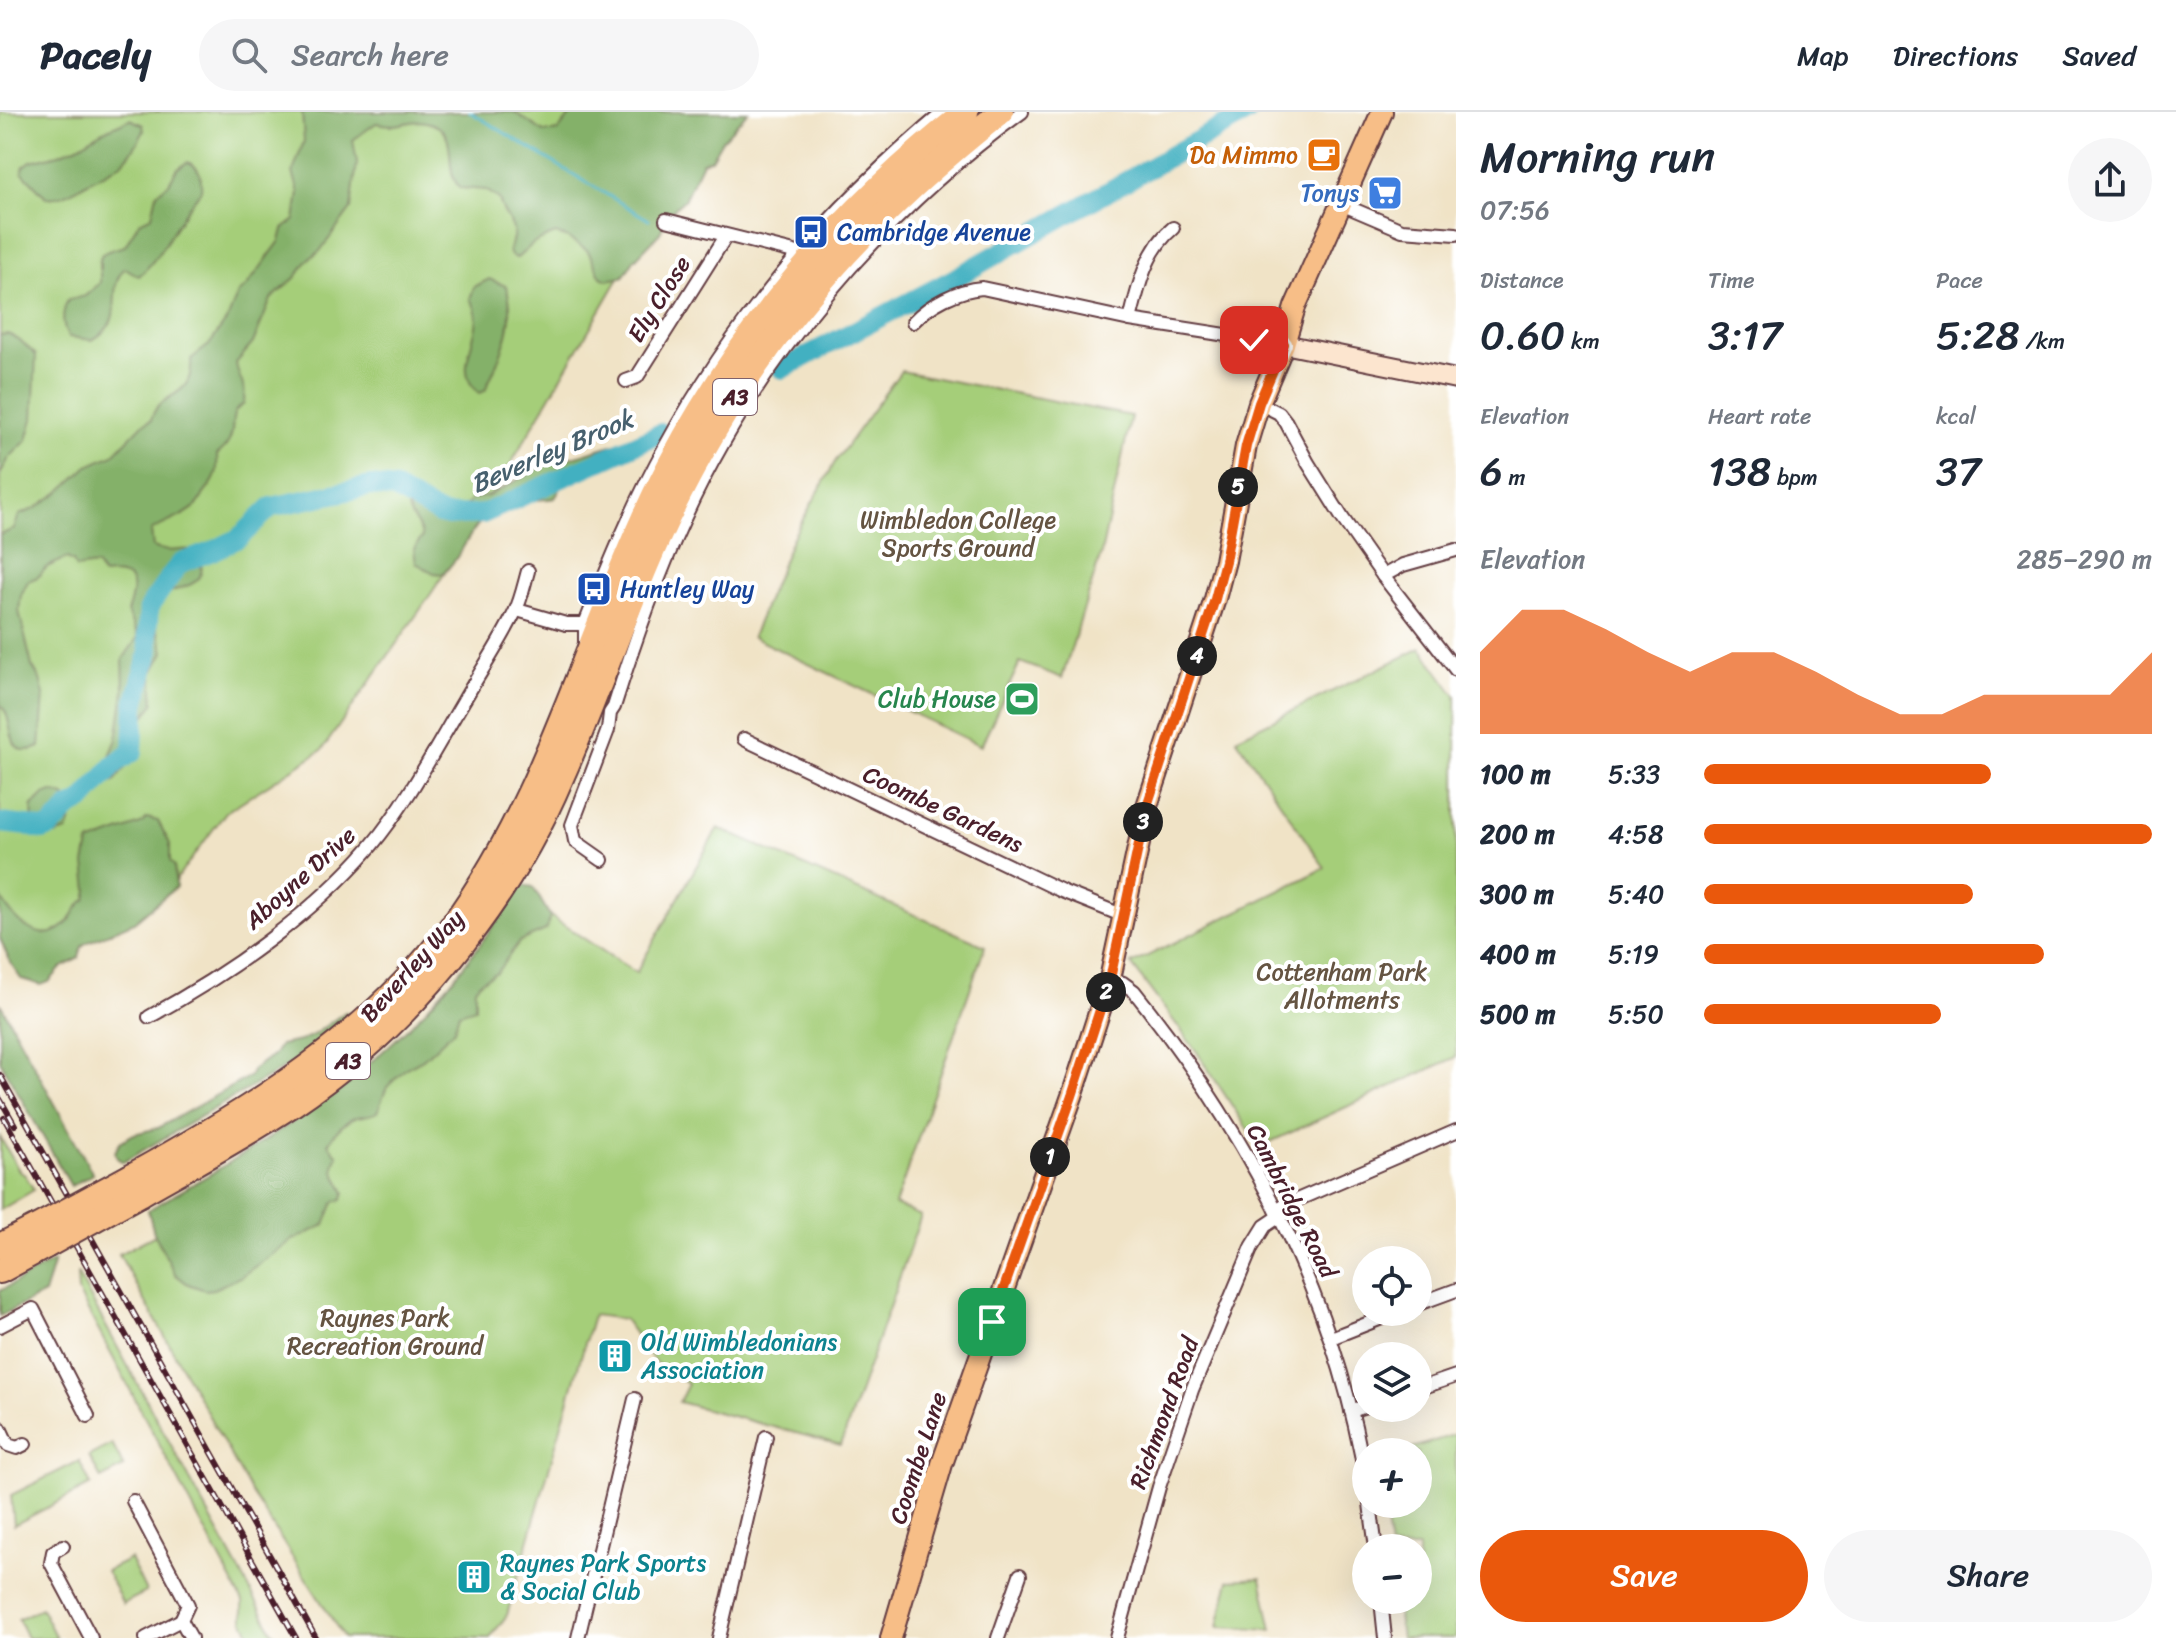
<!DOCTYPE html>
<meta charset="utf-8">
<style>
body{margin:0;font-family:Sriracha,sans-serif;background:#f6f6f7;color:#1f2937;height:100vh;display:flex;flex-direction:column;font-size:30px;white-space:nowrap}
*{box-sizing:border-box;margin:0}
p{font-size:26px;color:#747a83}
.icon{flex:none;width:44px;height:44px;fill:none;stroke:currentColor;stroke-width:2;stroke-linecap:round;stroke-linejoin:round}
.map{position:relative;flex:1;overflow:hidden}
.drawer{display:flex;flex-direction:column;background:#fff;width:720px}
.drawer>*{flex:none}
.tools{position:absolute;left:1352px;top:1134px;display:grid;gap:16px}
.tools a{display:grid;place-items:center;width:80px;height:80px;border-radius:50%;background:#fff;box-shadow:0 8px 32px #0002;font-size:40px}
.pin{position:absolute;display:grid;place-items:center;width:68px;height:68px;color:#fff;margin:-34px;border-radius:16px;box-shadow:0 4px 12px #0006}
.km{position:absolute;width:40px;height:40px;margin:-20px;border-radius:50%;background:#222;color:#fff;font-size:22px;line-height:40px;text-align:center}
.round{display:grid;place-items:center;flex:none;width:84px;height:84px;border-radius:42px;background:#f6f6f7}
.head{display:flex;align-items:center;justify-content:space-between;height:136px;padding:0 24px}
h1{font-size:44px;font-weight:600;line-height:60px}
.metrics{display:grid;grid-template-columns:repeat(3,1fr);gap:12px;height:136px;padding:8px 24px}
.metrics div{display:grid;align-content:center}
.metrics b{font-size:40px;font-weight:600}
.metrics small{font-size:22px;font-weight:400}
.metrics p{font-size:22px}
.chart{height:224px;padding:16px 24px}
.chart p{display:flex;justify-content:space-between}
.chart svg{width:100%;height:144px;margin-top:8px;fill:#ea580c;opacity:.7}
.primary-button{display:flex;gap:16px;margin-top:auto;padding:16px 24px}
.primary-button a{flex:1;height:92px;border-radius:48px;background:#ea580c;color:#fff;font-size:32px;font-weight:600;line-height:92px;text-align:center}
.primary-button a+a{background:#f6f6f7;color:#1f2937}
ul{padding:0 24px;list-style:none;font-size:26px}
li{display:grid;grid-template-columns:128px 96px 1fr;align-items:center;height:60px}
li i{height:20px;border-radius:10px;background:#ea580c}
header{display:flex;align-items:center;gap:48px;box-sizing:border-box;height:112px;padding:0 40px;background:#fff;border-bottom:2px solid #e0e1e3}
header strong{font-size:38px}
nav{display:flex;gap:44px;margin-inline-start:auto;font-size:28px}
.search{width:560px;height:72px;background:#f6f6f7;display:flex;align-items:center;gap:20px;box-sizing:border-box;padding:0 28px;border-radius:44px;color:#747a83;font-size:30px}
main{display:flex;flex:1;min-height:0}
.map>svg:first-child{display:block}
.green{fill:#a5ce79;stroke:#787652;stroke-width:2}
.forest{fill:#84b169;stroke:#67684a;stroke-width:2}
.lines{fill:none;stroke-linecap:round;stroke-linejoin:round}
.stream{stroke:#43b0c1;stroke-width:3}
.river{stroke:#43b0c1;stroke-width:20}
.street-casing{stroke:#633c42;stroke-width:16}
.secondary-casing{stroke:#633c42;stroke-width:22}
.primary-casing{stroke:#633c42;stroke-width:24}
.highway-casing{stroke:#633c42;stroke-width:28}
.street{stroke:#fff;stroke-width:12}
.secondary{stroke:#fce5cf;stroke-width:18}
.primary{stroke:#f7be87;stroke-width:20}
.highway{stroke:#f7be87;stroke-width:24}
.rail-casing{stroke:#4a1f2b;stroke-width:6}
.rail{stroke:#fff;stroke-width:3;stroke-dasharray:9;stroke-linecap:butt}
.highway-bridge-casing{stroke:#633c42;stroke-width:28;stroke-linecap:butt}
.highway-bridge{stroke:#f7be87;stroke-width:24}
.route-casing{stroke:#fff;stroke-width:16}
.route{stroke:#ea580c;stroke-width:10}
.labels{text-anchor:middle;stroke-width:8;stroke-linejoin:round;paint-order:stroke}
.shield{fill:#fff;stroke:#80626b;stroke-width:2}
.shield-label{font-size:22px;font-weight:bold;fill:#4a1f2b}
.food-label{font-size:24px;fill:#c56008;stroke:#fff;text-anchor:end}
.shop-label{font-size:24px;fill:#366cbe;stroke:#fff;text-anchor:end}
.transit-label{font-size:24px;fill:#164399;stroke:#fff;text-anchor:start}
.street-label{font-size:24px;fill:#4a1f2b;stroke:#fff}
.park-label{font-size:24px;fill:#655442;stroke:#fff}
.leisure-label{font-size:24px;fill:#27864d;stroke:#fff;text-anchor:end}
.culture-label{font-size:24px;fill:#0d838f;stroke:#fff;text-anchor:start}
.water-label{font-size:26px;font-style:italic;fill:#47606e;stroke:#fff}
</style>
<header>
<strong>Pacely</strong>
<div class="search"><svg class="icon" aria-label="search" viewBox="0 0 24 24"><circle cx="10" cy="10" r="6"/><path d="M15 15l6 6"/></svg>Search here</div>
<nav><a>Map</a><a>Directions</a><a>Saved</a></nav>
</header>
<main>
<div class="map">
<svg width="1456" height="1526" viewBox="0 0 1456 1526">
<rect width="100%" height="100%" fill="#fff"/>
<filter id="ink" filterUnits="userSpaceOnUse"><feTurbulence type="fractalNoise" baseFrequency=".0125" numOctaves="2"/><feDisplacementMap in="SourceGraphic" scale="16" xChannelSelector="R" yChannelSelector="G"/><feConvolveMatrix kernelMatrix="1 2 1 2 8 2 1 2 1" color-interpolation-filters="sRGB"/></filter>
<filter id="wash" filterUnits="userSpaceOnUse"><feTurbulence type="fractalNoise" baseFrequency=".006" numOctaves="4" result="noise"/><feDisplacementMap in="SourceGraphic" scale="32" xChannelSelector="R" yChannelSelector="G"/><feGaussianBlur stdDeviation="1.8" result="paint"/><feColorMatrix in="noise" values="0 0 0 0 0 0 0 0 0 0 0 0 0 0 0 0 0 1.4 0 .05"/><feComposite in="paint" operator="in"/></filter>
<g filter="url(#wash)">
<rect width="100%" height="100%" fill="#f0e3c6"/>
<g class="green">
<path d="M0 0H743L702 46 653 114 615 173 465 431 420 498 322 638 226 700 164 784 97 825 0 824Z"/>
<path d="M901 259 1131 304 1101 442 1062 566 1020 550 981 634 752 525 792 427 835 350Z"/>
<path d="M1421 536 1456 584V945L1259 1035 1197 940 1131 852 1325 756 1236 626Z"/>
<path d="M718 716 985 834 895 1093 921 1104 841 1333 679 1290 688 1272 656 1251 624 1207 593 1203 507 1503 490 1526H344L251 1380 119 1142 270 1063 535 794 636 861Z"/>
<path d="M0 1025 20 1060 25 1063 34 1078 0 1098Z"/>
<path d="M77 1161 261 1498 276 1526H253L243 1508V1490L78 1180Z"/>
<path d="M1456 1322V1526H1401L1396 1488H1418V1436H1390L1383 1392H1418V1340H1400Z"/>
<path d="M112 1332 124 1355 101 1367 89 1344Z"/>
<path d="M79 1349 91 1373 14 1413 11 1383Z"/>
<path d="M130 1447 146 1480 123 1492 106 1459Z"/>
<path d="M1261 1466 1272 1518 1218 1515 1229 1468Z"/>
<path d="M41 1496 56 1526H27L18 1507Z"/>
</g>
<g class="forest">
<path d="M302 0H514L544 20H552L558 19 573 0H748L722 28 711 47 702 50 684 88 669 101 660 121 634 148 623 165 607 168 601 165 588 139 566 125 555 122 534 131 517 146 511 144 509 139C521 108 505 114 499 87L486 78 460 76C440 55 464 18 426 10 414 7 406 12 395 13 389 13 382 12 376 11L353 28 357 51 351 97 320 139 308 148 296 165 271 187 253 231 236 251C238 269 246 268 244 292 227 301 236 313 230 327 228 333 222 339 217 343 218 359 217 366 207 378 202 383 201 390 196 394 186 404 164 411 151 419L153 435C170 443 183 434 197 439 216 483 171 469 157 490 148 505 162 524 164 540L152 562 154 592 137 613 141 636 114 670 100 673 95 670V665L107 651 117 627 124 579 123 547 138 525 127 500C137 473 136 459 103 463L96 453 76 456 73 449 67 446 47 455 38 465 28 469 21 483 19 499 32 554 40 567 44 583 40 635C2 650 17 608 0 592V423L14 417 19 403 34 397 61 379 88 354 113 343 143 312 151 308C159 277 194 290 191 247L209 233 228 206 238 181 246 175 280 129 283 117 295 108 299 81 293 60 304 29Z"/>
<path d="M130 7 143 13 144 19C127 52 119 54 88 70 74 77 63 88 46 85L22 60 23 55 31 49 59 42 80 33 101 20Z"/>
<path d="M188 50C201 55 202 66 201 79 177 105 166 140 139 164L125 156C103 178 130 208 92 228L69 225C61 214 62 199 68 188L85 184 100 171C101 139 93 143 125 134L139 110 152 104 157 81 169 71 177 57Z"/>
<path d="M489 167 506 174C519 211 499 246 485 279L479 281C446 254 493 216 470 187L474 175Z"/>
<path d="M9 222 22 230 36 243 33 307 27 328 9 346 0 363V223Z"/>
<path d="M661 318 656 326 566 368 555 386C545 388 537 387 528 389 506 393 512 406 485 405 467 421 461 447 442 462L434 461 416 451 414 437 422 425C420 408 402 404 410 386 429 383 458 412 471 387L488 384 543 354Z"/>
<path d="M52 680 65 684C72 697 74 704 67 719L56 723H39L33 711 32 695 44 683Z"/>
<path d="M147 706 158 709 170 732V749L174 754 176 775 134 810 86 831 82 834 79 846 61 856 49 870 41 873 21 867 9 848 0 826V784C11 807 42 837 66 812 74 804 76 794 86 787L88 778 85 752 89 731 141 712Z"/>
<path d="M522 773 533 775 550 804 546 818 520 829 497 860 481 869 475 876V896L459 901 454 918 423 947 406 956 387 975 377 1000C370 1004 365 1003 357 1005 344 1009 335 1020 328 1032L338 1043C328 1063 339 1063 345 1081L342 1088 334 1090 325 1113 293 1128 240 1165 214 1177 205 1178 188 1172 175 1162 154 1121 148 1098C263 1033 362 973 449 872 476 841 498 806 522 773Z"/>
<path d="M0 891 93 1062 71 1074 0 949Z"/>
<path d="M345 900 349 901 347 908 289 953 123 1050 117 1046 115 1040 120 1030 134 1022 158 1016 250 964 252 958 274 942 280 933 300 929 313 923Z"/>
<path d="M54 1149 44 1182 0 1204V1179Z"/>
</g>
<g class="lines">
<path class="stream" d="M470 0 649 108"/>
<g class="river">
<path d="M782 257 955 166 1248 0"/>
<path d="M0 711 28 714 43 718 51 715 69 696 82 689 116 651 133 640 135 593 149 539 147 523 149 495 174 459 181 451 213 439 239 426 271 395 371 374 395 377 439 402 448 404 483 402 661 321"/>
</g>
</g>
</g>
<g filter="url(#ink)">
<g class="lines">
<defs>
<g id="street">
<path d="M1341 92 1402 118 1456 122"/>
<path d="M666 108 798 141"/>
<path d="M1130 208C1138 176 1146 138 1173 116"/>
<path d="M913 210C930 192 957 178 982 176L1130 208 1284 232"/>
<path d="M626 269 637 265 726 124"/>
<path d="M1259 291 1279 301 1286 310 1308 351 1343 407 1383 464 1456 558"/>
<path d="M1383 464 1403 453 1456 438"/>
<path d="M517 498 566 512H585"/>
<path d="M585 534V512C609 452 634 391 665 335 736 205 831 94 944 0"/>
<path d="M744 627 1064 780 1124 804"/>
<path d="M602 748 575 729 572 713 608 618 610 601 614 595C634 531 656 468 684 407 756 249 882 101 1022 0"/>
<path d="M1110 867 1123 871 1134 879C1249 1023 1336 1187 1366 1370"/>
<path d="M149 905C228 862 312 803 371 734 407 691 434 639 463 590 480 560 500 531 515 500 521 488 524 473 528 459"/>
<path d="M1276 1097 1456 1019"/>
<path d="M1418 1192 1456 1178"/>
<path d="M0 1214 33 1197 88 1304"/>
<path d="M1331 1226 1397 1200"/>
<path d="M1418 1277 1456 1264"/>
<path d="M1351 1299 1366 1294"/>
<path d="M0 1316 8 1333 17 1336 25 1332"/>
<path d="M133 1389 188 1493 181 1508 191 1526"/>
<path d="M1370 1392 1376 1436"/>
<path d="M63 1434 53 1440 51 1451 91 1526"/>
<path d="M1381 1488 1385 1526"/>
<path d="M146 1526 181 1508"/>
<path d="M578 1526 635 1287"/>
<path d="M719 1526 766 1325"/>
<path d="M998 1526 1020 1463"/>
<path d="M1117 1526 1159 1375 1192 1278 1252 1135 1265 1114 1280 1104"/>
</g>
<path id="secondary" d="M1284 232 1456 267"/>
<path id="primary" d="M891 1526 942 1352 1072 984 1110 867 1147 694 1215 487 1225 449 1246 334 1259 291 1284 232 1295 195 1382 0"/>
<g id="highway">
<path d="M131 1064C251 998 369 926 452 814 540 695 579 551 638 418 710 255 826 109 966 0"/>
<path d="M140 1082C191 1053 243 1025 293 992 357 949 416 892 463 831 502 781 536 725 561 666 596 588 622 506 657 429 738 251 848 120 1001 0"/>
<path d="M0 1134 37 1115"/>
<path d="M0 1159 46 1134"/>
</g>
</defs>
<use href="#street" class="street-casing"/>
<use href="#secondary" class="secondary-casing"/>
<use href="#primary" class="primary-casing"/>
<use href="#highway" class="highway-casing"/>
<use href="#street" class="street"/>
<use href="#secondary" class="secondary"/>
<use href="#primary" class="primary"/>
<use href="#highway" class="highway"/>
<defs>
<g id="rail">
<path d="M0 963 316 1526"/>
<path d="M0 987 15 1013"/>
<path d="M4 1006 296 1526"/>
</g>
</defs>
<use href="#rail" class="rail-casing"/>
<use href="#rail" class="rail"/>
<defs>
<g id="highway-bridge">
<path d="M37 1115 131 1064"/>
<path d="M46 1134 140 1082"/>
</g>
</defs>
<use href="#highway-bridge" class="highway-bridge-casing"/>
<use href="#highway-bridge" class="highway-bridge"/>
</g>
</g>
<g class="lines" filter="url(#ink)">
<defs>
<path id="route" d="M992 1210 1072 984 1110 867 1147 694 1215 487 1225 449 1246 334 1259 291 1284 232 1254 228"/>
</defs>
<use href="#route" class="route-casing"/>
<use href="#route" class="route"/>
</g>
<defs>
<symbol id="cafe-square" viewBox="-11 -11 22 22"><rect x="-9" y="-9" width="18" height="18" rx="4" fill="#e8710a" stroke="#fff"/><path d="M-5.5-4.5H6V0H3Q3 3.5 0 3.5H-2.5Q-5.5 3.5-5.5 0ZM3-3.2v2h1.7v-2ZM-6 4.5H4V6H-6Z" fill="#fff"/></symbol>
<symbol id="supermarket-square" viewBox="-11 -11 22 22"><rect x="-9" y="-9" width="18" height="18" rx="4" fill="#3f7fe0" stroke="#fff"/><path d="M-6-5.5h2.5l.6 2H6L4.5 2H-2.5L-4.4-4H-6ZM-1.5 3.2a1.3 1.3 0 1 0 .1 0ZM3 3.2a1.3 1.3 0 1 0 .1 0Z" fill="#fff"/></symbol>
<symbol id="bus-square" viewBox="-11 -11 22 22"><rect x="-9" y="-9" width="18" height="18" rx="4" fill="#1a4fb4" stroke="#fff"/><path d="M-5-6H5V4H4V6H2V4H-2V6H-4V4H-5ZM-3.5-4V0h7V-4ZM-3.5 1.2v1.5H-2V1.2ZM2 1.2v1.5H3.5V1.2Z" fill="#fff"/></symbol>
<symbol id="stadium-square" viewBox="-11 -11 22 22"><rect x="-9" y="-9" width="18" height="18" rx="4" fill="#2e9e5b" stroke="#fff"/><path d="M0-5a6.5 5 0 1 0 0 10a6.5 5 0 1 0 0-10ZM-3.5-1.8h7v3.6h-7Z" fill="#fff"/></symbol>
<symbol id="building-square" viewBox="-11 -11 22 22"><rect x="-9" y="-9" width="18" height="18" rx="4" fill="#0f9aa8" stroke="#fff"/><path d="M-4-6H4V6H1V3H-1V6H-4ZM-2.5-4.3h1.7v1.8h-1.7ZM.8-4.3h1.7v1.8H.8ZM-2.5-1h1.7V.8h-1.7ZM.8-1h1.7V.8H.8Z" fill="#fff"/></symbol>
</defs>
<g fill-rule="evenodd">
<use href="#cafe-square" x="1304" y="23" width="40" height="40"/>
<use href="#supermarket-square" x="1365" y="61" width="40" height="40"/>
<use href="#bus-square" x="791" y="100" width="40" height="40"/>
<use href="#bus-square" x="574" y="457" width="40" height="40"/>
<use href="#stadium-square" x="1002" y="567" width="40" height="40"/>
<use href="#building-square" x="595" y="1224" width="40" height="40"/>
<use href="#building-square" x="454" y="1445" width="40" height="40"/>
</g>
<g class="labels">
<g class="shield">
<rect x="713" y="267" width="44" height="36" rx="6"/>
<rect x="326" y="931" width="44" height="36" rx="6"/>
</g>
<g class="shield-label">
<text x="735" y="293">A3</text>
<text x="348" y="957">A3</text>
</g>
<g class="food-label">
<text x="1298" y="51">Da Mimmo</text>
</g>
<g class="shop-label">
<text x="1359" y="89">Tonys</text>
</g>
<g class="transit-label">
<text x="837" y="128">Cambridge Avenue</text>
<text x="620" y="485">Huntley Way</text>
</g>
<g class="street-label">
<text transform="translate(659 187) rotate(-58)" y="8">Ely Close</text>
<text transform="translate(943 697) rotate(25)" y="8">Coombe Gardens</text>
<text transform="translate(300 766) rotate(-42)" y="8">Aboyne Drive</text>
<text transform="translate(412 854) rotate(-48)" y="8">Beverley Way</text>
<text transform="translate(1292 1089) rotate(63)" y="8">Cambridge Road</text>
<text transform="translate(1164 1301) rotate(-70)" y="8">Richmond Road</text>
<text transform="translate(918 1346) rotate(-72)" y="8">Coombe Lane</text>
</g>
<g class="park-label">
<text x="958" y="416">Wimbledon College<tspan x="958" dy="28">Sports Ground</tspan></text>
<text x="1342" y="868">Cottenham Park<tspan x="1342" dy="28">Allotments</tspan></text>
<text x="385" y="1214">Raynes Park<tspan x="385" dy="28">Recreation Ground</tspan></text>
</g>
<g class="leisure-label">
<text x="996" y="595">Club House</text>
</g>
<g class="culture-label">
<text x="641" y="1238">Old Wimbledonians<tspan x="641" dy="28">Association</tspan></text>
<text x="500" y="1459">Raynes Park Sports<tspan x="500" dy="28">&amp; Social Club</tspan></text>
</g>
<g class="water-label">
<text transform="translate(552 339) rotate(-23)" y="9">Beverley Brook</text>
</g>
</g>
</svg>
<div class="tools">
<a><svg class="icon" aria-label="locate" viewBox="0 0 24 24"><circle cx="12" cy="12" r="6"/><path d="M12 2v4M12 18v4M2 12h4M18 12h4"/></svg></a>
<a><svg class="icon" aria-label="layers" viewBox="0 0 24 24"><path d="M12 4l9 5-9 5-9-5zM3 14l9 5 9-5"/></svg></a>
<a>+</a>
<a>−</a>
</div>
<div class="pin" style="left:992px;top:1210px;background:#1e9e55"><svg class="icon" aria-label="arrive" viewBox="0 0 24 24"><path d="M6 21V4h12l-3 4 3 4H6"/></svg></div>
<div class="pin" style="left:1254px;top:228px;background:#d93025"><svg class="icon" aria-label="check" viewBox="0 0 24 24"><path d="M5 12l5 5 9-10"/></svg></div>
<b class="km" style="left:1050px;top:1045px">1</b>
<b class="km" style="left:1106px;top:880px">2</b>
<b class="km" style="left:1143px;top:710px">3</b>
<b class="km" style="left:1197px;top:544px">4</b>
<b class="km" style="left:1238px;top:375px">5</b>
</div>
<section class="drawer">
<div class="head"><div><h1>Morning run</h1><p>07:56</p></div><a class="round"><svg class="icon" aria-label="share" viewBox="0 0 24 24"><path d="M12 15V3M7 8l5-5 5 5M5 13v7h14v-7"/></svg></a></div>
<div class="metrics">
<div><p>Distance</p><b>0.60<small> km</small></b></div>
<div><p>Time</p><b>3:17</b></div>
<div><p>Pace</p><b>5:28<small> /km</small></b></div>
</div>
<div class="metrics">
<div><p>Elevation</p><b>6<small> m</small></b></div>
<div><p>Heart rate</p><b>138<small> bpm</small></b></div>
<div><p>kcal</p><b>37</b></div>
</div>
<div class="chart"><p><span>Elevation</span>285–290 m</p>
<svg viewBox="0 0 160 44" preserveAspectRatio="none"><path d="M0 44V19L10 6L20 6L30 12L40 19L50 25L60 19L70 19L80 25L90 32L100 38L110 38L120 32L130 32L140 32L150 32L160 19V44z"/></svg>
</div>
<ul>
<li><b>100 m</b>5:33<i style="width:64%"></i></li>
<li><b>200 m</b>4:58<i style="width:100%"></i></li>
<li><b>300 m</b>5:40<i style="width:60%"></i></li>
<li><b>400 m</b>5:19<i style="width:76%"></i></li>
<li><b>500 m</b>5:50<i style="width:53%"></i></li>
</ul>
<div class="primary-button"><a>Save</a><a>Share</a></div>
</section>
</main>
